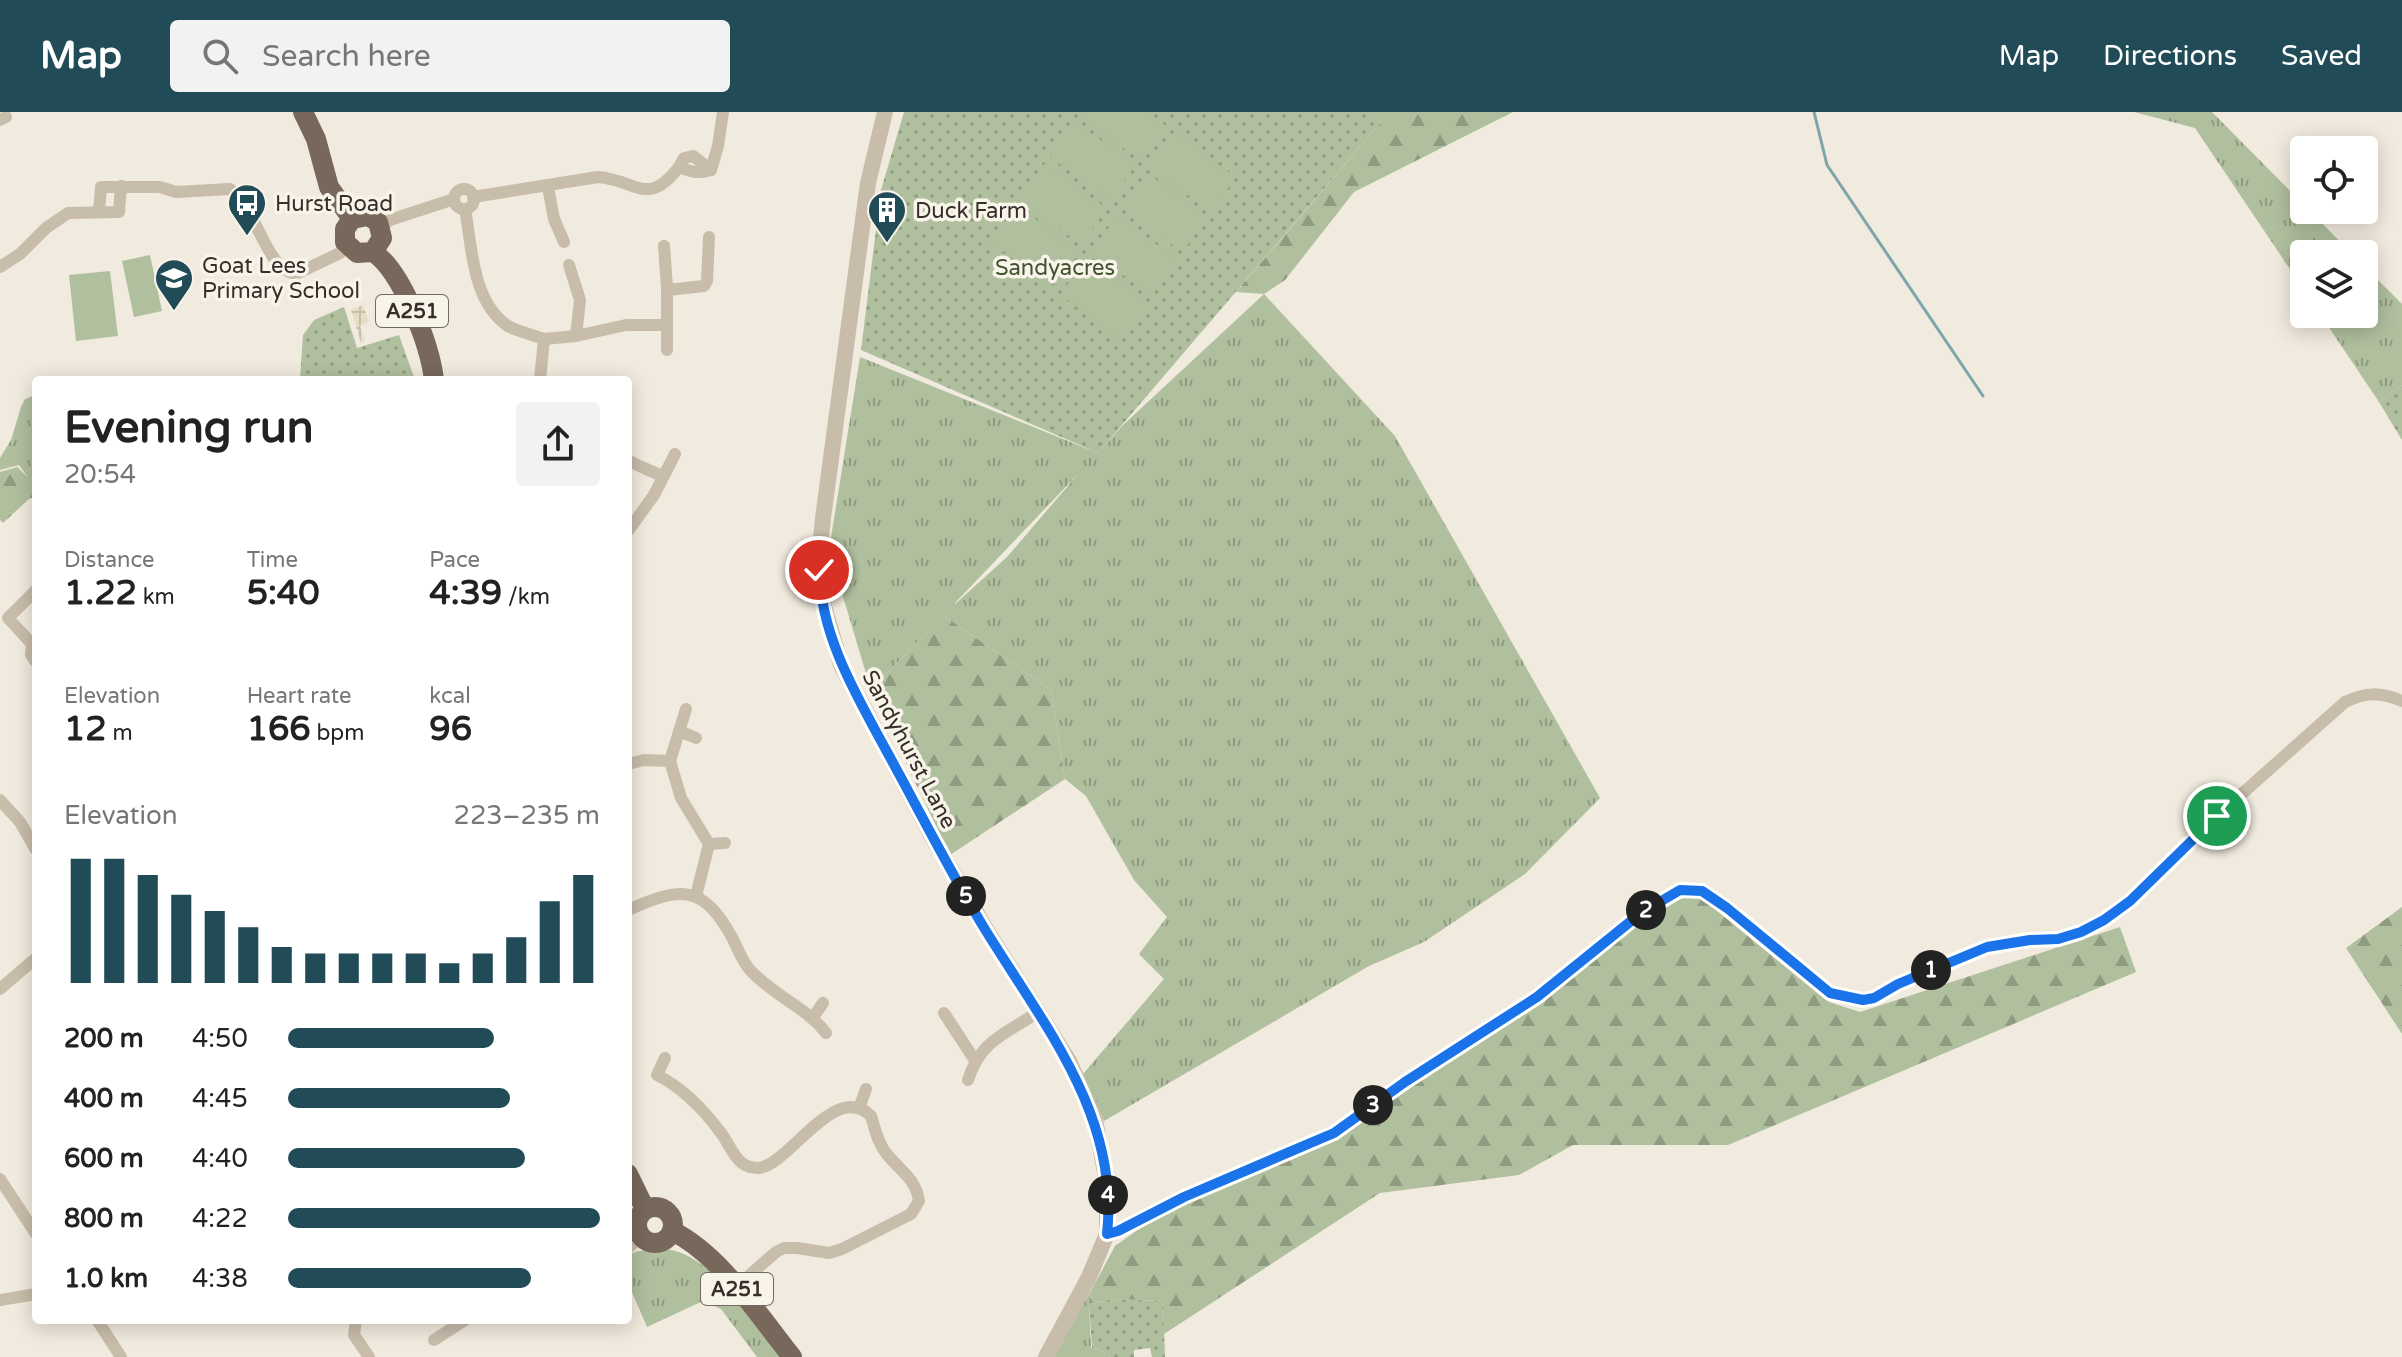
<!DOCTYPE html>
<meta charset="utf-8">
<style>
body{margin:0;font-family:"Varela Round",sans-serif;background:#f2f2f2;color:#222;height:100vh;display:flex;flex-direction:column;font-size:30px;white-space:nowrap}
*{box-sizing:border-box;margin:0}
p{font-size:26px;color:#767676}
.icon{flex:none;width:44px;height:44px;fill:none;stroke:currentColor;stroke-width:2;stroke-linecap:round;stroke-linejoin:round}
.map{position:relative;flex:1;overflow:hidden}
.drawer{position:absolute;left:32px;top:264px;width:600px;height:948px;display:flex;flex-direction:column;background:#fff;border-radius:8px;box-shadow:0 4px 20px #0003}
.drawer>*{flex:none}
.fabs{position:absolute;left:2290px;top:24px;display:grid;gap:16px}
.fabs a{display:grid;place-items:center;width:88px;height:88px;border-radius:8px;background:#fff;box-shadow:0 4px 20px #0003;font-size:40px}
.pin{position:absolute;display:grid;place-items:center;width:68px;height:68px;color:#fff;margin:-34px;border:4px solid #fff;border-radius:50%;box-shadow:0 2px 8px #0007}
.km{position:absolute;width:40px;height:40px;margin:-20px;border-radius:50%;background:#222;color:#fff;font-size:22px;line-height:40px;text-align:center}
.round{display:grid;place-items:center;flex:none;width:84px;height:84px;border-radius:8px;background:#f2f2f2}
.overview{display:flex;align-items:center;justify-content:space-between;height:136px;padding:0 32px}
h1{font-size:44px;font-weight:700;line-height:60px}
.figures{display:grid;grid-template-columns:repeat(3,1fr);gap:12px;height:136px;padding:8px 32px}
.figures div{display:grid;align-content:center}
.figures b{font-size:34px;font-weight:700}
.figures small{font-size:22px;font-weight:400}
.figures p{font-size:22px}
.chart{height:224px;padding:16px 32px}
.chart p{display:flex;justify-content:space-between}
.chart svg{width:100%;height:144px;margin-top:8px;stroke:#214b56;stroke-width:6}
ul{padding:0 32px;list-style:none;font-size:26px}
li{display:grid;grid-template-columns:128px 96px 1fr;align-items:center;height:60px}
li i{height:20px;border-radius:10px;background:#214b56}
header{display:flex;align-items:center;gap:48px;box-sizing:border-box;height:112px;padding:0 40px;background:#214b56;color:#fff}
header strong{font-size:38px}
nav{display:flex;gap:44px;margin-inline-start:auto;font-size:28px}
.search{width:560px;height:72px;background:#f2f2f2;display:flex;align-items:center;gap:20px;box-sizing:border-box;padding:0 28px;border-radius:8px;color:#767676;font-size:30px}
.map>svg:first-child{display:block}
.grass{fill:url(#grass-tufts);fill-rule:evenodd}
.forest{fill:url(#forest-firs)}
.park{fill:url(#park-dots)}
.pitch{fill:#b0bf9e}
.plaza{fill:url(#plaza-grid)}
.lines{fill:none;stroke-linecap:round;stroke-linejoin:round}
.stream{stroke:#7ea5ac;stroke-width:3}
.minor{stroke:#c8bcaa;stroke-width:12}
.tertiary{stroke:#c8bcaa;stroke-width:16}
.primary{stroke:#77685b;stroke-width:20}
.route-casing{stroke:#fff;stroke-width:16}
.route{stroke:#1a73e8;stroke-width:10}
.labels{text-anchor:middle;stroke-width:7;stroke-linejoin:round;paint-order:stroke}
.shield{fill:#f9f4ea;stroke:#706a63;stroke-width:2}
.shield-label{font-size:20px;font-weight:bold;fill:#362f29}
.poi-label{font-size:22px;fill:#362f29;stroke:#f9f4ea;text-anchor:start}
.park-label{font-size:22px;fill:#41532e;stroke:#f9f4ea}
.street-label{font-size:22px;fill:#362f29;stroke:#f9f4ea}
</style>
<header>
<strong>Map</strong>
<div class="search"><svg class="icon" aria-label="search" viewBox="0 0 24 24"><circle cx="10" cy="10" r="6"/><path d="M15 15l6 6"/></svg>Search here</div>
<nav><a>Map</a><a>Directions</a><a>Saved</a></nav>
</header>
<div class="map">
<svg width="2402" height="1245" viewBox="0 0 2402 1245">
<defs>
<pattern id="grass-tufts" width="24" height="20" patternUnits="userSpaceOnUse" patternTransform="scale(2)"><rect width="24" height="20" fill="#b0bf9e"/><path d="M3 7l-1-3M5 7V3M7 7l1-3M15 17l-1-3M17 17v-4M19 17l1-3" fill="none" stroke="#909c81"/></pattern>
<pattern id="forest-firs" width="22" height="20" patternUnits="userSpaceOnUse" patternTransform="scale(2)"><rect width="22" height="20" fill="#b0bf9e"/><path d="M5 1l3.5 6h-7zM16 11l3.5 6h-7z" fill="#909c81"/></pattern>
<pattern id="park-dots" width="8" height="8" patternUnits="userSpaceOnUse" patternTransform="scale(2)"><rect width="8" height="8" fill="#b0bf9e"/><path d="M2 2h.1M6 6h.1" fill="none" stroke="#909c81" stroke-width="1.8" stroke-linecap="round"/></pattern>
<pattern id="plaza-grid" width="8" height="8" patternUnits="userSpaceOnUse" patternTransform="scale(2)"><rect width="8" height="8" fill="#e8ddc6"/><path d="M0 4h8M4 0v8" fill="none" stroke="#c8beaa"/></pattern>
</defs>
<rect width="100%" height="100%" fill="#f1eade"/>
<g class="grass">
<path d="M2134 0H2212L2304 93V98H2309L2352 142H2304V178L2195 16Z"/>
<path d="M2364 154 2402 192V273L2379 290 2320 202H2364Z"/>
<path d="M1264 182 1395 324 1600 686 1525 762 1424 830 1369 854 1104 1009 1083 962 1164 867 1139 842 1167 805 1134 768 1086 684 1065 667 1051 578 943 503 871 578 829 438 860 245 1098 341 1122 314ZM1079 361 1007 445 955 492V491Z"/>
<path d="M36 283V371H32L19 353 0 358V346L11 328 21 295 25 287Z"/>
<path d="M667 1137C715 1145 751 1208 779 1245H757L721 1197 703 1189 647 1215 628 1171V1143L638 1139Z"/>
<path d="M1092 1177 1089 1192 1091 1236 1103 1239 1110 1245H1052Z"/>
</g>
<g class="forest">
<path d="M1371 0H1513L1354 80 1285 168 1264 182 1236 180 1381 10Z"/>
<path d="M17 355 36 373V387L30 386 3 411 0 408V360Z"/>
<path d="M943 503 1051 578 1065 667 950 743 871 578Z"/>
<path d="M1695 781 1829 890 1860 900 2120 815 2136 860 1728 1033H1573L1519 1063 1380 1081 1164 1222 1163 1189 1114 1187 1089 1192 1092 1177 1115 1134 1174 1092 1337 1023 1408 970 1661 795Z"/>
<path d="M2402 795V922L2346 836Z"/>
</g>
<g class="park">
<path d="M904 0H1371L1381 10 1098 341 861 238 881 78Z"/>
<path d="M344 195 357 236 399 223 415 268H300L303 223 314 208Z"/>
<path d="M2402 273V328L2379 290Z"/>
<path d="M1114 1187 1163 1189 1165 1245H1152L1150 1236 1134 1238V1245H1110L1103 1239 1092 1236 1089 1192Z"/>
</g>
<g class="pitch">
<path d="M1083 0H1147L1166 14 1141 49 1080 4Z"/>
<path d="M1075 10 1136 53 1111 88 1050 45Z"/>
<path d="M1175 20 1236 65 1211 100 1149 55Z"/>
<path d="M1045 51 1107 97 1081 133 1019 87Z"/>
<path d="M1147 61 1208 106 1182 140 1122 95Z"/>
<path d="M1018 94 1077 139 1051 174 991 130Z"/>
<path d="M1117 104 1178 148 1152 184 1091 140Z"/>
<path d="M150 143 162 199 134 205 122 149Z"/>
<path d="M1087 146 1148 191 1121 228 1060 183Z"/>
<path d="M110 159 118 224 76 229 69 163Z"/>
</g>
<path class="plaza" d="M363 193 369 210 360 214 365 230 361 231 351 198Z"/>
<g class="lines">
<path class="stream" d="M1814 0 1827 53 1983 284"/>
<g class="minor">
<path d="M0 8 6 5"/>
<path d="M679 55 684 46 693 44 711 58"/>
<path d="M548 75 554 107 564 130"/>
<circle cx="464" cy="87" r="10"/>
<path d="M473 85 598 65C637 68 647 96 679 55 691 60 699 62 711 58L718 34 723 0"/>
<path d="M465 97C472 135 472 190 508 214 518 220 532 222 544 227L540 268"/>
<path d="M99 100 101 75H160L176 80 230 77C257 95 265 158 296 162L340 141 345 130"/>
<path d="M381 115 390 108 454 87"/>
<path d="M664 134 667 175V238"/>
<path d="M569 153 580 188 576 224"/>
<path d="M0 155 20 142 46 116 68 101 119 100 121 74"/>
<path d="M667 178 704 174 707 169 709 125"/>
<path d="M544 227 576 224 626 213H667"/>
<path d="M628 348C639 355 651 358 663 365"/>
<path d="M628 419 654 383 675 342"/>
<path d="M36 478 8 506 32 532 31 543 36 550"/>
<path d="M686 597 670 649 681 686 709 732 696 784"/>
<path d="M679 619 696 626"/>
<path d="M628 652 644 648 670 649"/>
<path d="M0 688 20 710 36 738"/>
<path d="M709 732 725 731"/>
<path d="M628 798C681 774 703 772 733 827 738 838 743 851 751 859 774 884 806 895 826 921"/>
<path d="M0 877 36 846"/>
<path d="M944 901 974 947"/>
<path d="M814 904 823 891"/>
<path d="M665 946 657 963C683 976 704 998 721 1021 728 1030 733 1044 742 1051 747 1055 752 1056 759 1056 790 1052 835 968 871 1004 875 1016 877 1030 886 1041 899 1058 916 1066 919 1089L911 1102 842 1137 829 1141 797 1136H784L776 1140 736 1175"/>
<path d="M968 968C981 927 1005 923 1038 900"/>
<path d="M859 996 866 977"/>
<path d="M0 1067 36 1122"/>
<path d="M1107 1122 1118 1119 1184 1085 1334 1021 1405 970 1537 885 1641 801C1669 781 1685 769 1717 788L1830 881 1863 888 1874 886 1898 872 1987 835 2030 828 2058 827 2081 820 2104 808 2130 789 2217 704 2345 590C2366 580 2380 580 2402 589"/>
<path d="M628 1136 641 1125"/>
<path d="M0 1188 36 1182"/>
<path d="M97 1208 121 1245"/>
<path d="M356 1208 354 1223 369 1245"/>
<path d="M434 1228 465 1208"/>
</g>
<path class="tertiary" d="M885 0 868 71 823 406 819 446 821 484 841 553 934 728 987 819 1069 949 1095 1008 1107 1070V1122L1089 1165 1046 1245"/>
<g class="primary">
<path d="M303 0 316 27 329 75 352 107"/>
<path d="M373 140 382 126 378 110 368 104 352 107 345 117V130L357 141 373 140C402 159 430 233 434 268"/>
<path d="M628 1062 645 1097"/>
<circle cx="655" cy="1113" r="18"/>
<path d="M672 1119C720 1142 759 1204 792 1245"/>
</g>
</g>
<g class="lines">
<defs>
<path id="route" d="M819 458C821 524 855 581 886 638 919 698 950 760 986 819 1044 913 1120 1005 1107 1122L1118 1119 1184 1085 1334 1021 1405 970 1537 885 1641 801 1680 778 1702 779 1727 796 1830 881 1863 888 1874 886 1898 872 1987 835 2030 828 2058 827 2081 820 2104 808 2130 789 2217 704"/>
</defs>
<use href="#route" class="route-casing"/>
<use href="#route" class="route"/>
</g>
<defs>
<symbol id="bus-pin" viewBox="-11 -11 22 30"><path d="M0 17L-7.5 6A9.5 9.5 0 1 1 7.5 6Z" fill="#214b56" stroke="#f9f4ea"/><path d="M-5-6H5V4H4V6H2V4H-2V6H-4V4H-5ZM-3.5-4V0h7V-4ZM-3.5 1.2v1.5H-2V1.2ZM2 1.2v1.5H3.5V1.2Z" fill="#fff"/></symbol>
<symbol id="building-pin" viewBox="-11 -11 22 30"><path d="M0 17L-7.5 6A9.5 9.5 0 1 1 7.5 6Z" fill="#214b56" stroke="#f9f4ea"/><path d="M-4-6H4V6H1V3H-1V6H-4ZM-2.5-4.3h1.7v1.8h-1.7ZM.8-4.3h1.7v1.8H.8ZM-2.5-1h1.7V.8h-1.7ZM.8-1h1.7V.8H.8Z" fill="#fff"/></symbol>
<symbol id="school-pin" viewBox="-11 -11 22 30"><path d="M0 17L-7.5 6A9.5 9.5 0 1 1 7.5 6Z" fill="#214b56" stroke="#f9f4ea"/><path d="M0-5L7-2L0 1L-7-2ZM-4 1L0 2.5L4 1V4Q0 6-4 4Z" fill="#fff"/></symbol>
</defs>
<g fill-rule="evenodd">
<use href="#bus-pin" x="225" y="69" width="44" height="60"/>
<use href="#building-pin" x="865" y="76" width="44" height="60"/>
<use href="#school-pin" x="152" y="144" width="44" height="60"/>
</g>
<g class="labels">
<g class="shield">
<rect x="376" y="183" width="72" height="32" rx="6"/>
<rect x="701" y="1161" width="72" height="32" rx="6"/>
</g>
<g class="shield-label">
<text x="412" y="206">A251</text>
<text x="737" y="1184">A251</text>
</g>
<g class="poi-label">
<text x="275" y="99">Hurst Road</text>
<text x="915" y="106">Duck Farm</text>
<text x="202" y="161">Goat Lees<tspan x="202" dy="25">Primary School</tspan></text>
</g>
<g class="park-label">
<text x="1055" y="163">Sandyacres</text>
</g>
<g class="street-label">
<text transform="translate(910 637) rotate(62)" y="8">Sandyhurst Lane</text>
</g>
</g>
</svg>
<div class="fabs">
<a><svg class="icon" aria-label="locate" viewBox="0 0 24 24"><circle cx="12" cy="12" r="6"/><path d="M12 2v4M12 18v4M2 12h4M18 12h4"/></svg></a>
<a><svg class="icon" aria-label="layers" viewBox="0 0 24 24"><path d="M12 4l9 5-9 5-9-5zM3 14l9 5 9-5"/></svg></a>
</div>
<div class="pin" style="left:2217px;top:704px;background:#1e9e55"><svg class="icon" aria-label="arrive" viewBox="0 0 24 24"><path d="M6 21V4h12l-3 4 3 4H6"/></svg></div>
<div class="pin" style="left:819px;top:458px;background:#d93025"><svg class="icon" aria-label="check" viewBox="0 0 24 24"><path d="M5 12l5 5 9-10"/></svg></div>
<b class="km" style="left:1931px;top:858px">1</b>
<b class="km" style="left:1646px;top:798px">2</b>
<b class="km" style="left:1373px;top:993px">3</b>
<b class="km" style="left:1108px;top:1083px">4</b>
<b class="km" style="left:966px;top:784px">5</b>
<section class="drawer">
<div class="overview"><div><h1>Evening run</h1><p>20:54</p></div><a class="round"><svg class="icon" aria-label="share" viewBox="0 0 24 24"><path d="M12 15V3M7 8l5-5 5 5M5 13v7h14v-7"/></svg></a></div>
<div class="figures">
<div><p>Distance</p><b>1.22<small> km</small></b></div>
<div><p>Time</p><b>5:40</b></div>
<div><p>Pace</p><b>4:39<small> /km</small></b></div>
</div>
<div class="figures">
<div><p>Elevation</p><b>12<small> m</small></b></div>
<div><p>Heart rate</p><b>166<small> bpm</small></b></div>
<div><p>kcal</p><b>96</b></div>
</div>
<div class="chart"><p><span>Elevation</span>223–235 m</p>
<svg viewBox="0 0 160 44" preserveAspectRatio="none"><path d="M5 44V6M15 44V6M25 44V11M35 44V17M45 44V22M55 44V27M65 44V33M75 44V35M85 44V35M95 44V35M105 44V35M115 44V38M125 44V35M135 44V30M145 44V19M155 44V11"/></svg>
</div>
<ul>
<li><b>200 m</b>4:50<i style="width:66%"></i></li>
<li><b>400 m</b>4:45<i style="width:71%"></i></li>
<li><b>600 m</b>4:40<i style="width:76%"></i></li>
<li><b>800 m</b>4:22<i style="width:100%"></i></li>
<li><b>1.0 km</b>4:38<i style="width:78%"></i></li>
</ul>
</section>
</div>
